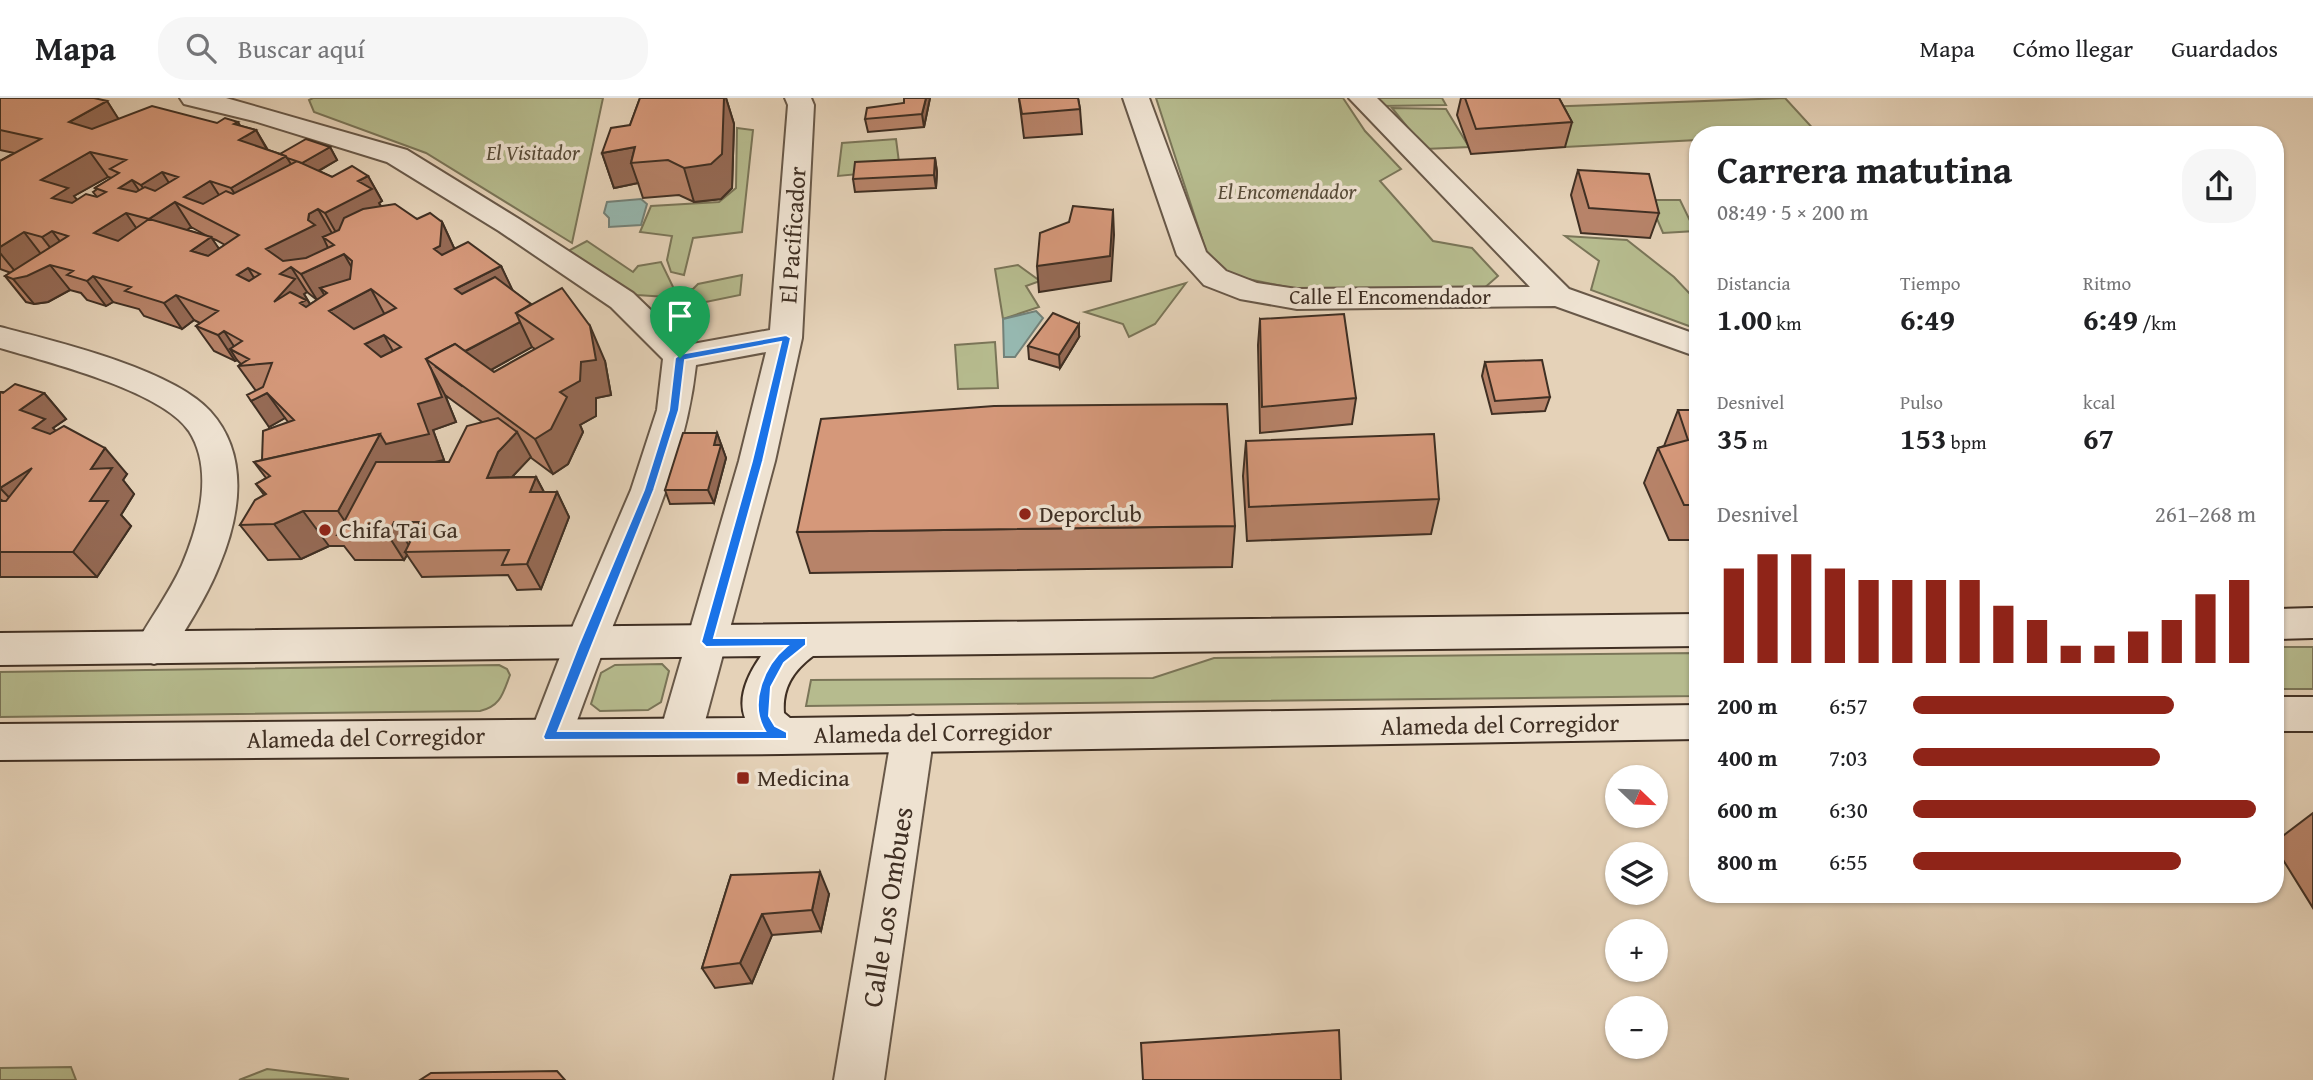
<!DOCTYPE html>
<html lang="es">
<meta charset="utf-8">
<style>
body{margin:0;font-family:"Gentium Book Plus",serif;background:#f6f6f6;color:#202124;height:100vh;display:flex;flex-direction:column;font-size:26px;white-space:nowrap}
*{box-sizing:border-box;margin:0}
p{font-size:23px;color:#757577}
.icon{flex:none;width:38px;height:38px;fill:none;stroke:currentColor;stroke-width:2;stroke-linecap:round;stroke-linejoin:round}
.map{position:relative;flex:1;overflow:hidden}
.drawer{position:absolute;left:1689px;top:28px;width:595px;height:777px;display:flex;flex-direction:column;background:#fff;border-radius:28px;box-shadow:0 2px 5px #0004}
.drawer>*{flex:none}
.needle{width:46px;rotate:113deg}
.controls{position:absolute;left:1605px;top:667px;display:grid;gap:14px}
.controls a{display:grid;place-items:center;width:63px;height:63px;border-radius:50%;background:#fff;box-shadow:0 2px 5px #0004;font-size:35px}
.pin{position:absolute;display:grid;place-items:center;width:60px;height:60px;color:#fff;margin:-72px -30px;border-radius:50% 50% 50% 0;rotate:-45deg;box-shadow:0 0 7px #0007}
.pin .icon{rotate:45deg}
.round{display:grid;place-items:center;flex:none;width:74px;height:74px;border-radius:28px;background:#f6f6f6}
.headline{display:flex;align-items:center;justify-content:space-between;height:119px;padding:0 28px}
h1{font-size:38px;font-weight:700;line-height:52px}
.figures{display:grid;grid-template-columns:repeat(3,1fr);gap:10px;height:119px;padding:7px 28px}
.figures div{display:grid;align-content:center}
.figures b{font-size:30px;font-weight:700}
.figures small{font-size:19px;font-weight:400}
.figures p{font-size:19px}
.chart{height:196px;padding:14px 28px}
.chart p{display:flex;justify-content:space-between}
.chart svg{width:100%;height:126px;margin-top:7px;stroke:#8f2418;stroke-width:6}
ul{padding:0 28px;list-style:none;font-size:23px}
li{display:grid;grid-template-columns:112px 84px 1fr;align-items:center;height:52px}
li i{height:18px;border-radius:9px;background:#8f2418}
header{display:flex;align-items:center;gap:42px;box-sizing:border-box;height:98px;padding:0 35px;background:#fff;border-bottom:2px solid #e0e0e0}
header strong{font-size:33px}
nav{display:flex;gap:38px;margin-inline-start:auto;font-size:24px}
.search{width:490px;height:63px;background:#f6f6f6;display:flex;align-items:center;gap:18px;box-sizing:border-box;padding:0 24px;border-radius:28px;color:#757577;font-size:26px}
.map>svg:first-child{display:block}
.green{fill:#b6bb8e;stroke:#7a7558;stroke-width:2}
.water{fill:#96b8b0;stroke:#738178;stroke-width:2}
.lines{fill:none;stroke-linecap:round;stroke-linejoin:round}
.street-casing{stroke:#685848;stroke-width:4}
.secondary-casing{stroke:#3f2f23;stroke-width:4}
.street{fill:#eee2d1;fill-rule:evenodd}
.secondary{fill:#eee2d1;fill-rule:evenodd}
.wall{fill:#b78369;stroke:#3f2f23;stroke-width:2;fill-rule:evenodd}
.shaded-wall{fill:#956a55;stroke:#3f2f23;stroke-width:2}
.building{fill:#d5987a;stroke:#3f2f23;stroke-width:2;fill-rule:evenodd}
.route{fill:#1a73e8;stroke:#fff;stroke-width:2;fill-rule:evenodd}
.poi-dot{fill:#8f2418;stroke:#eee2d1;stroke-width:2.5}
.labels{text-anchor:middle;stroke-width:7;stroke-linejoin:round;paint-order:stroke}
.far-park-label{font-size:21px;font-style:italic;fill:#574b38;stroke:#eee2d1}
.far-street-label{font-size:21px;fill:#3f2f23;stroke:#eee2d1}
.street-label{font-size:24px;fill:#3f2f23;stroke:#eee2d1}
.poi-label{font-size:24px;fill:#3f2f23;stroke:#eee2d1;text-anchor:start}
.near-street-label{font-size:28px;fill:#3f2f23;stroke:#eee2d1}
</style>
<header>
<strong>Mapa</strong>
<div class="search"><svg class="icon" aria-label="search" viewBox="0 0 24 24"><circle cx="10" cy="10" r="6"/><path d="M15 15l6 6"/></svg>Buscar aquí</div>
<nav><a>Mapa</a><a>Cómo llegar</a><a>Guardados</a></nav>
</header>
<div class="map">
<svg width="2313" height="982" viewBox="0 0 2313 982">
<rect width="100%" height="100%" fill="#e5d2b8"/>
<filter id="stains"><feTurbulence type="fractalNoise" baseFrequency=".00286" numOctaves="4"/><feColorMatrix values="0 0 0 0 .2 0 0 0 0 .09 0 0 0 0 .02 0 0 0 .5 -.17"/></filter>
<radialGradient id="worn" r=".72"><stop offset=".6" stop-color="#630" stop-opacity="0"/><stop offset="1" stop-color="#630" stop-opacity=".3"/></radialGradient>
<g class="green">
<path d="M313 0H603L572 145 426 55 314 14 309 2Z"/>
<path d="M1156 0H1343L1365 33 1401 71 1380 83 1433 143 1472 150 1498 178 1482 192 1297 191 1243 180 1224 172 1207 156Z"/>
<path d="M1374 0H1442L1446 7 1381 8Z"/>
<path d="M1785 0 1818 36 1698 37 1697 42 1565 49 1543 9Z"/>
<path d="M1392 10 1446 11 1469 49 1425 51Z"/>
<path d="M737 30 753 32 742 134 693 140 684 177 671 174 667 162 672 138 640 134 651 108 719 104 736 90Z"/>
<path d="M896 41 900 72 838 78 842 45Z"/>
<path d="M1649 102H1680L1695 133 1663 135Z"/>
<path d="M1565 138 1627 142 1674 179 1691 197H1697V231L1591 192 1599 163Z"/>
<path d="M587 143 633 174 638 168 661 164 674 191H693L698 186 742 177 740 197 696 206 667 199 637 197 568 153Z"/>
<path d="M1018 167 1040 183 1026 188 1039 209 1003 221 995 171Z"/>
<path d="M1186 185 1155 226 1129 239 1123 226 1085 214Z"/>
<path d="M995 244 998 290 958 291 955 247Z"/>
<rect x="2275" y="549" width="38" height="42"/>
<path d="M1697 555V598L806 608 811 582 1153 580 1214 560Z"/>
<path d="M662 566 669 573 661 604 648 612 600 613 591 606 601 575 615 567Z"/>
<path d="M499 567 507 571 510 577C503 595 501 608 480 613L0 619V574Z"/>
<path d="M71 969 76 982H0V970Z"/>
<path d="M267 971 349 981 239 982Z"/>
</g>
<g class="water">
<path d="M641 101 647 106 641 127 609 129V120L604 115 607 104Z"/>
<path d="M1036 213 1043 220 1015 259H1004L1003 221Z"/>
</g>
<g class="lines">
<defs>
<g id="street">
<path d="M180 0H226L407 52 519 121 633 195 687 247 770 232 788 7 785 0H811L814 7 802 240 775 363 701 638 695 651 680 656 665 651 659 638 739 363 766 254 696 267C687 348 658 415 628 490 608 539 589 589 571 639L565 652 550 657 535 652 529 639 565 546 631 392 657 312 663 261 611 209 499 133 387 64 254 23 184 6Z"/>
<path d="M1123 0H1149L1206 154 1226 173 1257 185 1297 191 1530 189 1349 0H1377L1569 191 1698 237V259L1555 208 1297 211 1240 201 1204 187 1177 157Z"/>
<path d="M0 229C55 243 172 271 210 313 250 357 240 418 219 468 206 501 185 531 168 561L154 566 140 561 134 550C149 522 169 496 182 467 199 427 214 372 189 333 161 292 47 264 0 250Z"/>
<path d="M913 617 928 623 934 635 884 982H834L892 635 898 623Z"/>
</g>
<g id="secondary">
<path d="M2313 510V540L2275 541V511Z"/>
<path d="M1698 516V548L813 558C793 573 782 590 784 615L790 620 1698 607V641L782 656 0 662V626L745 620C737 599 749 575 761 558L0 567V535Z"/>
<rect x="2275" y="599" width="38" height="34"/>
</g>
</defs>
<use href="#street" class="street-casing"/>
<use href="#secondary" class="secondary-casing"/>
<use href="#street" class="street"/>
<use href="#secondary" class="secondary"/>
</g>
<g class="wall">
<path d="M0 0 107 3 118 21 217 25 241 28 256 32 268 52 280 56 330 49 337 62 319 73 332 79 368 78 382 103 379 105 381 108 417 121 442 124 454 150 501 168 512 192 605 263 611 297 596 300V318L580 327 583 334 568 366 553 376 530 359 512 379H536L544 394H557L569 419 541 491 517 492 508 477 422 479 407 457 404 462H355L344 448H329L301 461 268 462 240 427 264 397 256 386 266 380 254 364 262 362 288 324 285 320 269 329 256 293 238 268 241 266 237 262 235 263 214 253 196 228 200 225 194 222 182 231 144 218 139 211 113 204 106 208 87 202 81 195 70 192 48 204 34 206 26 204 5 178 11 175 0 171V63L14 55 0 52ZM108 79 112 80 95 90 96 92 93 94 97 99 77 102 74 98ZM191 129 209 139 187 132ZM211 140 216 142 225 147 219 151ZM307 194 317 202 310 206 304 196ZM532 249 535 251 494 274 491 272ZM445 297 482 324 449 364H436L444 362 433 332 456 324Z"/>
<path d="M640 0H726L734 26 732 90 721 101 694 104 679 97 643 100 638 85 614 90 602 55 630 27Z"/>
<path d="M904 0H930L924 29 868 34 865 21 904 5Z"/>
<path d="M1019 0H1078L1080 11 1082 36 1024 40Z"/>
<path d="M1461 0H1559L1572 24 1565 49 1471 56 1457 17Z"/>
<path d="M935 60 937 74 936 90 855 94 853 81Z"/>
<path d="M1578 72 1659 115 1650 140 1581 135 1571 97Z"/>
<path d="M1260 221 1356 300 1352 326 1260 335 1258 247Z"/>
<path d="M1079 239 1060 270 1029 261 1028 248Z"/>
<path d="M1485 264 1550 299 1545 313 1492 316 1482 278Z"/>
<path d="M0 294 44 295 66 321 53 330 55 333 127 376 123 382 134 396 121 417 131 428 97 479H0V403H3L0 401Z"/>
<path d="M1678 312H1698V442H1669L1644 385 1658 350 1664 348Z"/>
<path d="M717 335 726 360 714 405 670 406 665 392Z"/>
<path d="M1246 343 1439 401 1431 436 1247 443 1243 378Z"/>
<path d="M1235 428 1232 469 810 475 797 434Z"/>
<path d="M2313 715V810L2275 749V744Z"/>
<path d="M731 777 829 796 821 833 772 837 752 885 715 890 702 870Z"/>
</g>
<g class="shaded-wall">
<path d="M724 0H726L734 26 732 90 721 101 694 104 684 70Z"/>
<path d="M926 0H930L924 29 922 16Z"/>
<path d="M107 3 123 28 87 49 69 24Z"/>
<path d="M238 24 246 38 256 32 270 57 239 42 234 26Z"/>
<path d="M330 49 337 62 309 78 302 65Z"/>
<path d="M635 49 631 65 638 85 614 90 602 55Z"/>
<path d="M90 54 108 79 74 98 87 115 71 125 41 82Z"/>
<path d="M286 58 301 83 247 115 231 90Z"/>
<path d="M935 60 937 74 936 90 934 77Z"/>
<path d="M162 74 178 99 158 112 141 87Z"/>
<path d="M368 78 382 103 379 105 385 116 339 140 325 115 358 83Z"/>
<path d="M132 82 149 107 119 90Z"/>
<path d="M210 83 226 108 206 120 184 99Z"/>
<path d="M175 104 191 129 167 147 149 121Z"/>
<path d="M318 111 333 137 323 139 329 152 291 169 307 194 304 196 322 227 274 204 266 151 308 122 309 116Z"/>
<path d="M1113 112 1114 137 1111 183 1039 194 1037 168Z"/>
<path d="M126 115 143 140 113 161 94 135Z"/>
<path d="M442 124 454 150 453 174 434 151Z"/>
<path d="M52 133 72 159 62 165 42 139Z"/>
<path d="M24 134 44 160 18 177 0 155V149Z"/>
<path d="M211 139 228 164 191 153Z"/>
<path d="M344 156 359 182 320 190 325 198 317 202 301 176Z"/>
<path d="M50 167 70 192 48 204 34 206 13 181Z"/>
<path d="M501 168 513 193 467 217 455 191Z"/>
<path d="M248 170 264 196 237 177Z"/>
<path d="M93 178 113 204 106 208 87 183Z"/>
<path d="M371 191 385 217 345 238 329 213Z"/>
<path d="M176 197 194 222 182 231 164 205Z"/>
<path d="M520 224 532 249 462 288 436 269Z"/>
<path d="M1079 226V239L1060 270 1059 257Z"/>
<path d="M590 228 605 263 611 297 596 300V318L580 327 583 334 568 366 553 376 535 341 560 294 581 264Z"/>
<path d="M224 233 239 256 230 251 237 262 235 263 218 237Z"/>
<path d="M384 237 398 262 380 271 365 246Z"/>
<path d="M431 271 445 297 456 324 433 332 444 362 402 371 354 437 338 413 380 336 418 306Z"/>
<path d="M44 295 66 321 53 330 68 347 33 330 20 312Z"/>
<path d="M267 295 285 320 269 329 251 303Z"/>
<path d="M517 334 531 359 512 379 487 380 498 354Z"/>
<path d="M717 335 726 360 714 405 708 392 714 347Z"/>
<path d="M105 350 127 376 123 382 134 396 121 417 131 428 97 479 73 454 90 403 91 371Z"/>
<path d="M32 370 24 415 0 390Z"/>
<path d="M536 379 549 404 530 394Z"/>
<path d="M557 394 569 419 541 491 527 466Z"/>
<path d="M303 413 329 448 301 461 274 426Z"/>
<path d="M394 424 410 449 405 454 407 457 404 462 388 437Z"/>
<path d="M820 774 829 796 821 833 812 812Z"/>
<path d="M762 816 772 837 752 885 740 865Z"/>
</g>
<g class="building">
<path d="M0 0H94L107 3 69 24 92 31 152 8 217 25 225 20 238 24 234 26 256 32 239 42 286 58 231 90 210 83 184 99 203 106 226 93 233 96 297 63 332 79 352 68 368 78 358 83 372 91 325 115 318 111 309 116 308 122 315 127 266 151 283 163 306 160 334 147 323 139 339 132 344 120 363 111 395 106 417 121 430 115 442 124 440 148 434 151 442 157 468 144 501 168 455 191 462 196 495 179 531 206 516 215 520 224 465 253 455 246 426 261 431 271 442 299 418 306 429 336 386 346 380 336 262 362 263 333 294 322 267 295 251 303 247 297 263 289 272 265 238 268 249 261 230 251 242 243 224 233 218 237 196 228 218 213 176 197 164 205 125 193 131 189 93 178 87 183 67 177 73 173 50 167 27 178 13 181 5 178 68 138 52 133 42 139 24 134 0 149V63L41 41 0 32ZM90 54 126 62 110 71 119 75 95 90 106 94 97 99 86 96 72 105 52 100 68 90 41 82ZM162 74 178 79 155 93 145 89 136 94 119 90 132 82 141 87ZM175 104 239 137 208 158 191 153 211 139 149 121ZM126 115 149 121 118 143 94 135ZM344 156 352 163 350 181 320 190 327 195 306 209 300 205 306 202 290 194 274 204 295 181 280 176 291 169 301 176ZM248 170 260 176 249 183 237 177ZM371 191 396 210 354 231 329 213ZM384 237 401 249 381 259 365 246Z"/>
<path d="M640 0H724L722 56 711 66 684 70 668 62 631 65 635 49 602 55 611 30 630 27Z"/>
<path d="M904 0H926L922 16 865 21 867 10 904 5Z"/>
<path d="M1019 0H1078L1080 11 1022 16Z"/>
<path d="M1465 0H1559L1572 24 1476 31Z"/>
<path d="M306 41 330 49 302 65 287 60 286 58 280 56Z"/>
<path d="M935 60 934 77 853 81 855 64Z"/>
<path d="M1578 72 1649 76 1659 115 1589 110Z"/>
<path d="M1073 108 1113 112 1110 158 1037 168 1040 135 1069 124Z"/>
<path d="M562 190 590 228 596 262 581 264 580 283 560 294 567 299 551 331 535 341 426 261 455 246 494 274 553 241 516 215Z"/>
<path d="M1053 215 1079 226 1059 257 1028 248Z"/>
<path d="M1344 216 1356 300 1262 309 1260 221Z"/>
<path d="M1542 262 1550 299 1495 303 1485 264Z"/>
<path d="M15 286 44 295 20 312 45 321 33 330 50 336 64 328 105 350 91 371 112 370 90 403H108L73 454H0V403H6L32 370 0 390V294L3 295Z"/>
<path d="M1227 306 1235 428 797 434 821 321 994 308Z"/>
<path d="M1678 312H1698V407H1684L1658 350 1688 342Z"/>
<path d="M498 320 517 334 498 354 487 380 536 379 530 394H557L527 466 502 467 509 452 405 454 420 424H394L388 437H337L376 364H449L467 328Z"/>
<path d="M683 335H717L714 347H721L708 392H665Z"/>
<path d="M380 336 338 413H303L274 426 240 427 255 402 266 396 256 386 270 378 254 364Z"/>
<path d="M1434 336 1439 401 1249 409 1246 343Z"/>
<path d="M820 774 812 812 762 816 740 865 702 870 731 777Z"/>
<path d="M1339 932 1341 982H1143L1141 945Z"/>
<path d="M557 973 565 982H420L431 975Z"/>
</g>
<path class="route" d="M786 237 791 240 763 363 714 540H806V547L784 565 771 589 769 618 775 628 787 634V641L545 642 543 639 579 546 644 392 669 312 675 260 680 256ZM781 244 752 363 701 544 706 549 787 548C764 567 748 605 765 633H558L654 392 679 312 685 262Z"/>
<g class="poi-dot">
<circle cx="1025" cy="416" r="7"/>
<circle cx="325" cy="432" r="7"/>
<rect x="736" y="673" width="14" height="14" rx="3.5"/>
</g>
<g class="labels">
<g class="far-park-label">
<text x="533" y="62">El Visitador</text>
<text x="1287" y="101">El Encomendador</text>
</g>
<g class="far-street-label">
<text x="1390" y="206">Calle El Encomendador</text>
</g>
<g class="street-label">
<text transform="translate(793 137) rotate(-86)" y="8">El Pacificador</text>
<text transform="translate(1500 627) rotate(-1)" y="8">Alameda del Corregidor</text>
<text transform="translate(933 635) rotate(-1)" y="8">Alameda del Corregidor</text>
<text transform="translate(366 640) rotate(-1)" y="8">Alameda del Corregidor</text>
</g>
<g class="poi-label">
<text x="1039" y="424">Deporclub</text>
<text x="339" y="440">Chifa Tai Ga</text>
<text x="757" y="688">Medicina</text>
</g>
<g class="near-street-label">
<text transform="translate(887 809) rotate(-81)" y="10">Calle Los Ombues</text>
</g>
</g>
<rect width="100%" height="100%" filter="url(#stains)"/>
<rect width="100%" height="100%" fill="url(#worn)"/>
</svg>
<div class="controls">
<a><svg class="needle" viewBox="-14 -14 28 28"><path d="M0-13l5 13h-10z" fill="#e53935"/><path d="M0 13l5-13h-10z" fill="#757577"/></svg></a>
<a><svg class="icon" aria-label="layers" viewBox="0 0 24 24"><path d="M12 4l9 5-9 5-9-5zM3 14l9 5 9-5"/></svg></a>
<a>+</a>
<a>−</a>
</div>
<div class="pin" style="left:680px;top:260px;background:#1e9e55"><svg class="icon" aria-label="arrive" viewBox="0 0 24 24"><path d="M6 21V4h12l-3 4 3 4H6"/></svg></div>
<section class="drawer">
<div class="headline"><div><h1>Carrera matutina</h1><p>08:49 · 5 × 200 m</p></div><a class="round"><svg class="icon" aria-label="share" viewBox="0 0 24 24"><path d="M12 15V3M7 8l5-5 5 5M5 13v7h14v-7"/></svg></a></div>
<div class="figures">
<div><p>Distancia</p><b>1.00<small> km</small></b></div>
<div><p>Tiempo</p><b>6:49</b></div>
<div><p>Ritmo</p><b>6:49<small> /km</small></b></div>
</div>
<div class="figures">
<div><p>Desnivel</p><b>35<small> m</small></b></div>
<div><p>Pulso</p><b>153<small> bpm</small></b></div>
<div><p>kcal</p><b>67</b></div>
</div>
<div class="chart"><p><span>Desnivel</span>261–268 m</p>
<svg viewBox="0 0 160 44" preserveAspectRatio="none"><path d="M5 44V11M15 44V6M25 44V6M35 44V11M45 44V15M55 44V15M65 44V15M75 44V15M85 44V24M95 44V29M105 44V38M115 44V38M125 44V33M135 44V29M145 44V20M155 44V15"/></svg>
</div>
<ul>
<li><b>200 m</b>6:57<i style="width:76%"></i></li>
<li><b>400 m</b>7:03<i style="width:72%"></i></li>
<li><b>600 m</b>6:30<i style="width:100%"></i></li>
<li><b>800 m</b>6:55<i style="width:78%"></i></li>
</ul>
</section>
</div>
